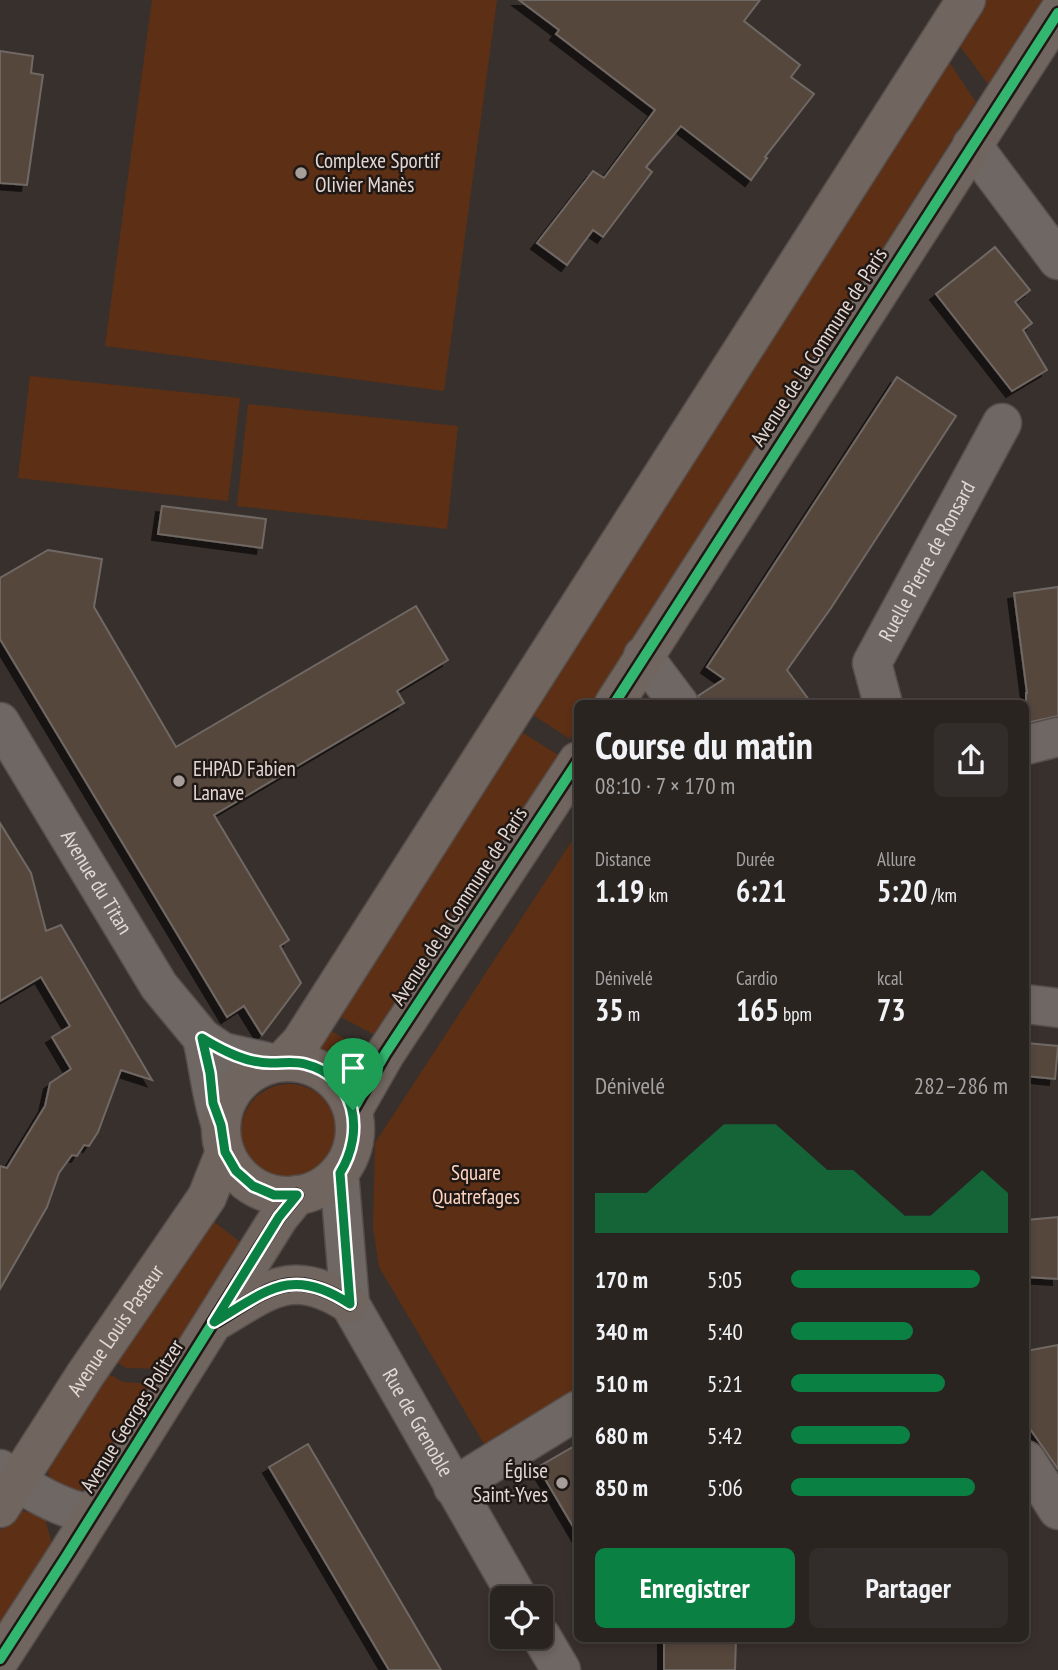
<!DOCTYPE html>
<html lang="fr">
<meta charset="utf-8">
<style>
body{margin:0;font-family:"PT Sans Narrow",sans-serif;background:#322c2a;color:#f1f3f6;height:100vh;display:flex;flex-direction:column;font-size:26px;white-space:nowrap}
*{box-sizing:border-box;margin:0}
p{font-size:23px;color:#a5a4a5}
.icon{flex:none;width:38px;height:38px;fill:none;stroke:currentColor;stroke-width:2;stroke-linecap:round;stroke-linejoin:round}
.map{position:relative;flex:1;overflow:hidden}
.sheet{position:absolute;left:574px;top:700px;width:455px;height:942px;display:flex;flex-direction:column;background:#2a2421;border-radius:10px;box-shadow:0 4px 10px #0003,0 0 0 2px #46413f}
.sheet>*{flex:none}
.controls{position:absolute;left:490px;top:1586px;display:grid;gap:14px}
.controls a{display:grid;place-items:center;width:63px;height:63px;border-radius:10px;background:#2a2421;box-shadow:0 4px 10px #0003,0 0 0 2px #46413f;font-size:35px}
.pin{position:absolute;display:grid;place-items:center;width:60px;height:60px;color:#fff;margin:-72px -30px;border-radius:50% 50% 50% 0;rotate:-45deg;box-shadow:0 0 7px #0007}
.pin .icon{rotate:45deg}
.round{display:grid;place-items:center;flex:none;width:74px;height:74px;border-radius:10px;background:#322c2a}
.summary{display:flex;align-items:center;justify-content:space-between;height:119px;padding:0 21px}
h1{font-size:38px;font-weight:700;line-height:52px}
.stats{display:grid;grid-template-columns:repeat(3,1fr);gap:10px;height:119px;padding:7px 21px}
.stats div{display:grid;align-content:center}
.stats b{font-size:30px;font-weight:700}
.stats small{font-size:19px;font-weight:400}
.stats p{font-size:19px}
.chart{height:196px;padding:14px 21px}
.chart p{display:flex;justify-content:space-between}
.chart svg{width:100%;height:126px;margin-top:7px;fill:#0b8043;opacity:.7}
.button{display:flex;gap:14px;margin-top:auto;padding:14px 21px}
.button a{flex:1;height:80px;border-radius:10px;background:#0b8043;color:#fff;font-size:28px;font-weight:700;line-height:80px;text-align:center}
.button a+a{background:#322c2a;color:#f1f3f6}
ul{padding:0 21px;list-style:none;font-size:23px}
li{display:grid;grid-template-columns:112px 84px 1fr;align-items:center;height:52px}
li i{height:18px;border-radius:9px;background:#0b8043}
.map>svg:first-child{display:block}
.green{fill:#5d2f15}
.building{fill:#57473e;stroke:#706864;stroke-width:2;filter:url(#shadow)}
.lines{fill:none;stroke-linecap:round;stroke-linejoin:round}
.minor-casing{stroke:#564e4b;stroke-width:41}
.major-casing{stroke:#564e4b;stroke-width:41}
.minor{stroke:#6e6763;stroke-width:38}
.major{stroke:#71665f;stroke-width:38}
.cycleway-casing{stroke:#201815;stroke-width:15}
.cycleway{stroke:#33b770;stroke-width:10}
.route-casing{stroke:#fff;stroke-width:14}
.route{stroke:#0b8043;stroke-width:9}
.poi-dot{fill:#a79d99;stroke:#201815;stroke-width:2.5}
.labels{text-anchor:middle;stroke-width:5;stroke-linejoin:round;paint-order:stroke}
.poi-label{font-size:21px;fill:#e3d8d3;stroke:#201815;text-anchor:start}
.street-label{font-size:21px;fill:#e3d8d3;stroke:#201815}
.park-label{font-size:21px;fill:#fed4c0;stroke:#201815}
</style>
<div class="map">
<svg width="1058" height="1670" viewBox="0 0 1058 1670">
<defs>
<filter id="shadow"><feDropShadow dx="-6" dy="6" stdDeviation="0" flood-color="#0009"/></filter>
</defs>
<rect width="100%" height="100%" fill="#38302c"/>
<g class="green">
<path d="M152 0H497L444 391 105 346Z"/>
<path d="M983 0H1043L988 84 956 41Z"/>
<path d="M947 59 976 102 592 703 578 704 577 727 570 739 527 711Z"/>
<path d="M30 376 240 398 228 501 18 478Z"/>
<path d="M248 404 458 426 447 529 237 506Z"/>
<path d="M515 728 560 756 379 1037 331 1012Z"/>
<path d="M577 833V1398L490 1454 379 1267 373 1227 375 1143Z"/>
<path d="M324 1027 368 1052 359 1064 334 1061 315 1043Z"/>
<circle cx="289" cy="1132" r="48"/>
<path d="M208 1217 244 1245 166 1369 127 1368 111 1360Z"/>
<path d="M105 1372 123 1382 155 1384 89 1488 71 1492 50 1479 46 1463Z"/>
<path d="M17 1510 44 1515 52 1544 0 1625V1531Z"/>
</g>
<g class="building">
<path d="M519 0H760L744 21 800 65 791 77 814 94 765 157 767 158 751 180 681 126 646 167 652 172 603 237 593 230 567 265 537 243 593 171 604 178 655 110 556 34 559 30Z"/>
<path d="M0 51 33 56 31 73 43 75 27 185 0 183Z"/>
<path d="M995 247 1030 290 1015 302 1032 323 1023 330 1047 370 1012 391 936 294Z"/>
<path d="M897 377 956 416 831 608 787 670 812 704H701L698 696 724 679 707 667Z"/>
<path d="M162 506 266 519 262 548 158 534Z"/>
<path d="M48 550 102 559 94 607 176 747 416 606 448 660 397 691 404 703 214 815 289 940 280 946 301 983 262 1035 244 1006 227 1017 0 639V578Z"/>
<path d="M1058 587V716L1026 723V693H1027L1014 593Z"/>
<path d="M0 823 31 873 46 931 61 925 152 1080 121 1070 98 1132 89 1146 84 1145 77 1156 72 1155 59 1173 47 1207 0 1289V1166L7 1168 45 1106 50 1083 71 1069 52 1037 70 1026 41 977 0 1001Z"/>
<path d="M1026 1043 1058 1046 1055 1079 1026 1076Z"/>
<path d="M1058 1217V1279L1026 1277V1220Z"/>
<path d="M1058 1345V1469L1026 1423V1351Z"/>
<path d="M308 1444 441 1670H389L269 1467Z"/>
<path d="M578 1444V1535L538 1467Z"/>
<path d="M705 1638H736L735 1670H664V1639L705 1640Z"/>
</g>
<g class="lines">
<defs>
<g id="minor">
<path d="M972 145 1058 260"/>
<path d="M643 656 679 704"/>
<path id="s1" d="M883 704 872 663 1002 423"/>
<path id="s2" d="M0 722 159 986 202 1038 223 1052 272 1063"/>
<path d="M1026 745 1058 737"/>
<path d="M1026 1004 1058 1008"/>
<path d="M202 1038C209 1067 211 1097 221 1125"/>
<path id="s3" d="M339 1173 350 1304 518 1598"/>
<path d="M1026 1460 1058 1510"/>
<path d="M0 1469C27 1489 60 1510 93 1514"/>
<path d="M453 1487 578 1410"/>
<path d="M541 1636 561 1670"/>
</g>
<g id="major">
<path d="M614 704 1058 13"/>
<path d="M282 1062 301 1042 966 0"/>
<circle cx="288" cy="1129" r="67"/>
<path d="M353 1110 385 1054 578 761"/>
<path d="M219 1319C270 1289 293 1267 350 1304"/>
<path id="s4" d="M0 1508 85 1375 207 1197 225 1152"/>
<path d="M0 1659 66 1557 279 1217 297 1195"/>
</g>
</defs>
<use href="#minor" class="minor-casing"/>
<use href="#major" class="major-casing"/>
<use href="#minor" class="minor"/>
<use href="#major" class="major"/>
<defs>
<g id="cycleway">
<path d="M614 704 1058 13"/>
<path d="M353 1110 385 1054 578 761"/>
<path d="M217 1321C269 1289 292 1266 350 1304"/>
<path d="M0 1659 66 1557 279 1217 297 1195"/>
</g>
</defs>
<use href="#cycleway" class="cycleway-casing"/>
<use href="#cycleway" class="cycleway"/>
</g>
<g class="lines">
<defs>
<path id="route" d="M202 1038C223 1051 248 1064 273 1063 283 1063 294 1061 305 1064 357 1077 365 1132 340 1173L350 1304C291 1265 267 1291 214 1322L279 1217 297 1195H274L253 1186 236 1171 225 1152 221 1125 213 1103 210 1073Z"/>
</defs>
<use href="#route" class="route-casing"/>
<use href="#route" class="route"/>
</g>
<g class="poi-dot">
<circle cx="301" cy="173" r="7"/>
<circle cx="179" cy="781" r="7"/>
<circle cx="562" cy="1483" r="7"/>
</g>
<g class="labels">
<g class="poi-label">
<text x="315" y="168">Complexe Sportif<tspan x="315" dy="24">Olivier Manès</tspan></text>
<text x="193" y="776">EHPAD Fabien<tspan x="193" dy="24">Lanave</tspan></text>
<text x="548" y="1478" text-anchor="end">Église<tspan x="548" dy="24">Saint-Yves</tspan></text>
</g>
<g class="street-label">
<text transform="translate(819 347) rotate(-57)" y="7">Avenue de la Commune de Paris</text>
<text dy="7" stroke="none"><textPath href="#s1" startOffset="158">Ruelle Pierre de Ronsard</textPath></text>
<text dy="7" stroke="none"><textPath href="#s2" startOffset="187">Avenue du Titan</textPath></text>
<text transform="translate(459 906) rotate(-57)" y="7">Avenue de la Commune de Paris</text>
<text dy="7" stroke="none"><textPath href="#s4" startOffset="212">Avenue Louis Pasteur</textPath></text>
<text transform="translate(132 1416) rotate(-58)" y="7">Avenue Georges Politzer</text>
<text dy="7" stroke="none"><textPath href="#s3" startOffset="268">Rue de Grenoble</textPath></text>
</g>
<g class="park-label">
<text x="476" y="1180">Square<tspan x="476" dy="24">Quatrefages</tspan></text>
</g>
</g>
</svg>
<div class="controls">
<a><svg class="icon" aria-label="locate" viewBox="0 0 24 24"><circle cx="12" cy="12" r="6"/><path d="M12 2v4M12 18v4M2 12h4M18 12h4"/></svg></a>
</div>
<div class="pin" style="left:353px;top:1110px;background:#1e9e55"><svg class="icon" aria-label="arrive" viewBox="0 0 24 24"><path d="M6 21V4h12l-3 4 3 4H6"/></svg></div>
<section class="sheet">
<div class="summary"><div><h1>Course du matin</h1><p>08:10 · 7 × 170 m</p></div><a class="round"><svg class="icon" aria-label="share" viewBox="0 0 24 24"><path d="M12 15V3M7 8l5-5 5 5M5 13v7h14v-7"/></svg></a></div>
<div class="stats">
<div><p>Distance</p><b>1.19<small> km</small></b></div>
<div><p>Durée</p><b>6:21</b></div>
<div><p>Allure</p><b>5:20<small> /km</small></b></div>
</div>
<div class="stats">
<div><p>Dénivelé</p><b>35<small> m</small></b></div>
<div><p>Cardio</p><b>165<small> bpm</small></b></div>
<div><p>kcal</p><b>73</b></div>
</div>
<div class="chart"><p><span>Dénivelé</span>282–286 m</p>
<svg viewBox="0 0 160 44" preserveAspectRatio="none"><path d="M0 44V30L10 30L20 30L30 22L40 14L50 6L60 6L70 6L80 14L90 22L100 22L110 30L120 38L130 38L140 30L150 22L160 30V44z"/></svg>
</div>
<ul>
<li><b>170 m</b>5:05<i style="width:87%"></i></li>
<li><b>340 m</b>5:40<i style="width:56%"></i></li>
<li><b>510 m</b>5:21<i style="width:71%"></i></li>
<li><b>680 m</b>5:42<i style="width:55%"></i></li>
<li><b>850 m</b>5:06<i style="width:85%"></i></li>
</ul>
<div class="button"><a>Enregistrer</a><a>Partager</a></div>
</section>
</div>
